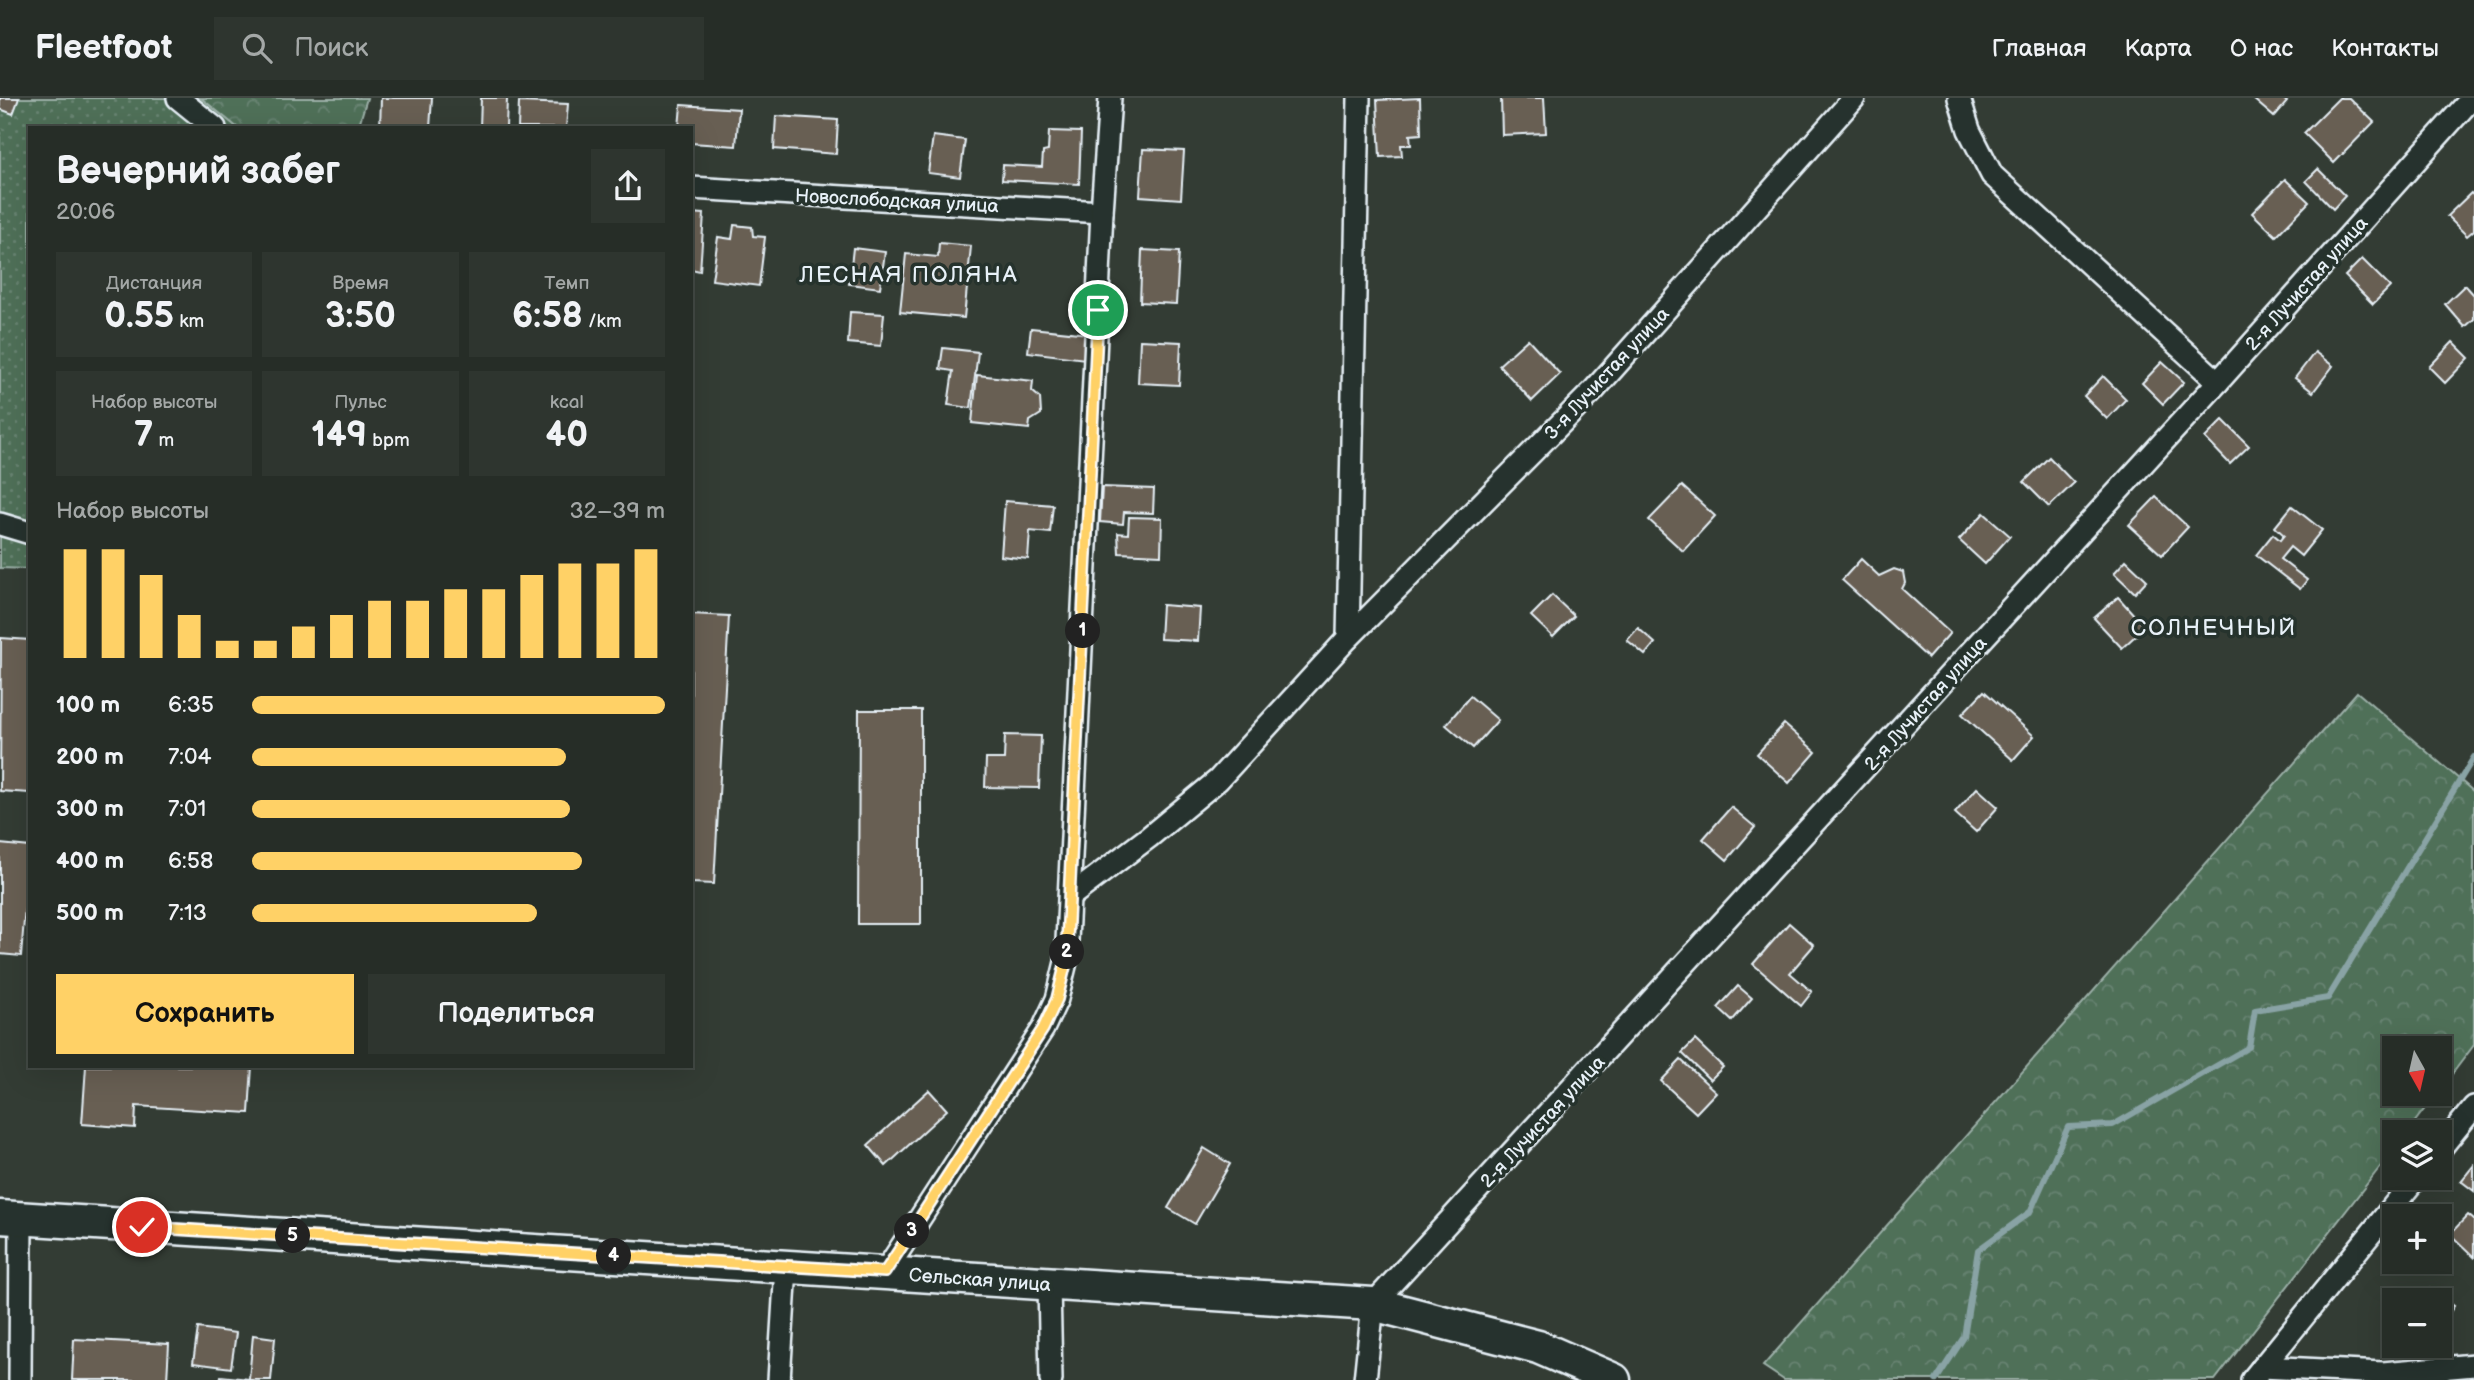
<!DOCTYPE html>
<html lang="ru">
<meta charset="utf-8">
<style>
body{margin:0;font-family:"Balsamiq Sans",sans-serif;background:#2e352f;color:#f1f3f6;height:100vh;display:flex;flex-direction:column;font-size:26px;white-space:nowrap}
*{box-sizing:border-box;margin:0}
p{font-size:23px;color:#a4a8a7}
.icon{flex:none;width:38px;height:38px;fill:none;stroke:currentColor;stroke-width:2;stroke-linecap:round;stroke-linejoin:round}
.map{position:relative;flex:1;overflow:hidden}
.drawer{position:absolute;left:28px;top:28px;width:665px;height:942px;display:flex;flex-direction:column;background:#262d27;border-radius:0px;box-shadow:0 7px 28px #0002,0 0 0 2px #424944}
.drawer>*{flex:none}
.needle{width:46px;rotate:172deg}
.controls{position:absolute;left:2382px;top:938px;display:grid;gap:14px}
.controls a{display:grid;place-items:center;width:70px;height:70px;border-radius:0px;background:#262d27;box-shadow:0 7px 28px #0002,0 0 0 2px #424944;font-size:35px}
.pin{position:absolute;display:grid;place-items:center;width:60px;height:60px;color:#fff;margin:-30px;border:4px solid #fff;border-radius:50%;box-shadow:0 2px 7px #0007}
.km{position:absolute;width:35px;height:35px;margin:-18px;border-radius:50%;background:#222;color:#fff;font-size:19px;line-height:35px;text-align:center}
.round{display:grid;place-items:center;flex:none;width:74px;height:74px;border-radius:0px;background:#2e352f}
.summary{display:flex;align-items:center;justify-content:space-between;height:119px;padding:0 28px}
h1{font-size:38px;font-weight:700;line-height:52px}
.figures{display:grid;grid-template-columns:repeat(3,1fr);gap:10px;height:119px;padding:7px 28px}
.figures div{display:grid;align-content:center;border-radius:0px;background:#2e352f;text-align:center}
.figures b{font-size:35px;font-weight:700}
.figures small{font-size:19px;font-weight:400}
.figures p{font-size:19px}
.chart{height:196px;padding:14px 28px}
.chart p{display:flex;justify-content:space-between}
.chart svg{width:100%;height:126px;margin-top:7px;stroke:#ffd166;stroke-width:6}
.button{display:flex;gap:14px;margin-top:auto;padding:14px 28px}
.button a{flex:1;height:80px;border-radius:0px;background:#ffd166;color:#111;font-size:28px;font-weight:700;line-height:80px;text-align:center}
.button a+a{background:#2e352f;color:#f1f3f6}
ul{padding:0 28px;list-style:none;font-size:23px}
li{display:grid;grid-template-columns:112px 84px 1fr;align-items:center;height:52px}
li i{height:18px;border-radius:9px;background:#ffd166}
header{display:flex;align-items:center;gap:42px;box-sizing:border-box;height:98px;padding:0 35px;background:#262d27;border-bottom:2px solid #424944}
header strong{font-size:33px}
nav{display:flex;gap:38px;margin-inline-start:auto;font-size:24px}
.search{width:490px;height:63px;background:#2e352f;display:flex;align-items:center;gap:18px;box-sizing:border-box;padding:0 24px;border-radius:0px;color:#a4a8a7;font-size:26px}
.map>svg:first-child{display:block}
.green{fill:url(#green-dots);stroke:#9cb0a8;stroke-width:2}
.forest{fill:url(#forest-crowns);stroke:#9cb0a8;stroke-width:2}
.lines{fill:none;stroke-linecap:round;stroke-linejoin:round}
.stream{stroke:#89a3a5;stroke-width:6}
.building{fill:#685e52;stroke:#e8f1f8;stroke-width:2}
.street-casing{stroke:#e8f1f8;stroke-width:26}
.secondary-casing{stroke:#e8f1f8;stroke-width:37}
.street{stroke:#26332d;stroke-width:21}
.secondary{stroke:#26332d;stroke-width:32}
.route-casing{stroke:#fff;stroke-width:14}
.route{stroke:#ffd166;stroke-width:9}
.labels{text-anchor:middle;stroke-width:7;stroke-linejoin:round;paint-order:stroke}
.street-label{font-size:19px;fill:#e8f1f8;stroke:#26332d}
.quarter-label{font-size:23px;letter-spacing:2px;fill:#e8f1f8;stroke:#26332d}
</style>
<header>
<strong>Fleetfoot</strong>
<div class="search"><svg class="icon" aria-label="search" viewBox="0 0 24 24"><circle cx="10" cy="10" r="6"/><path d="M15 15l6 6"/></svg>Поиск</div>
<nav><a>Главная</a><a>Карта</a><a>О нас</a><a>Контакты</a></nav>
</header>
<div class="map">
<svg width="2474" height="1282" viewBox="0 0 2474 1282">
<defs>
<pattern id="green-dots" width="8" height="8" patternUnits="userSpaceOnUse" patternTransform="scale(1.75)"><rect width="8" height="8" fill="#4f6f59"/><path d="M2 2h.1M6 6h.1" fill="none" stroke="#688472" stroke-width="1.8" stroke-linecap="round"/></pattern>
<pattern id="forest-crowns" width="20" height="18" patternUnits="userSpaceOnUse" patternTransform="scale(1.75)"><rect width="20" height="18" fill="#4f6f59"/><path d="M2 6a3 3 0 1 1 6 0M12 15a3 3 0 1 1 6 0" fill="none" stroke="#688472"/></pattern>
</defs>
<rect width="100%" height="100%" fill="#333c34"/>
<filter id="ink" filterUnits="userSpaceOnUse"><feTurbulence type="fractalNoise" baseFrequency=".0143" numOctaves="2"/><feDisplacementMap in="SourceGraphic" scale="14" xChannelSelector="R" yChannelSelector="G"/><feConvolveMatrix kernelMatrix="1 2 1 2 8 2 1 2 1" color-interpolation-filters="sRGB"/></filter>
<g filter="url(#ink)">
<path class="green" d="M0 0H201L238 30H30V471L0 470Z"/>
<g class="forest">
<path d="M201 0H367L358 30H238Z"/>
<path d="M2357 594 2474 694V947L2440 992V950H2394V996H2436L2407 1034H2394V1051L2215 1282H1784L1763 1268Z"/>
</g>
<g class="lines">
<path class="stream" d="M1936 1282 1964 1239 1978 1152 2030 1114 2068 1029 2113 1027 2249 949 2255 912 2328 900 2474 659"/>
</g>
<g class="building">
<path d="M0 0H19L13 16 0 11Z"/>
<path d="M381 0H432L430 30H380Z"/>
<path d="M481 0H507L506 30H480Z"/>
<path d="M1420 0 1421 36 1410 37 1411 47H1401L1402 58 1380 59 1377 2Z"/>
<path d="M1501 0H1544L1546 35 1502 37Z"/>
<path d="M2252 0H2282L2287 4 2274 19Z"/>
<path d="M2339 0H2349L2374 24 2334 65 2304 35Z"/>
<path d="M519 4 568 6 566 30H518Z"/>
<path d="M681 7 739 11 736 48 691 45V30H679Z"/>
<path d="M776 18 838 22 836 56 774 51Z"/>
<path d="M1049 33 1081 34 1079 86 1002 82 1003 67 1042 69 1043 54 1048 53Z"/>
<path d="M933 38 965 42 960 79 928 75Z"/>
<path d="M1143 51 1184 53 1181 101 1140 98Z"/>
<path d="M2318 71 2345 98 2333 111 2306 83Z"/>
<path d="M2285 81 2309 104 2276 138 2252 115Z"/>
<path d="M2471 95 2474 98V132L2467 138 2447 118Z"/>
<path d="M691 115 704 116 700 173 691 171Z"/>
<path d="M734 127 752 129 753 138 765 139 759 188 712 182 718 139 732 141Z"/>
<path d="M939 145 971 148 964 220 900 214 906 156 938 159Z"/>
<path d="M853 150 885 154 880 190 849 186Z"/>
<path d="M1142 152 1179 154 1176 206 1140 204Z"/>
<path d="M2362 161 2390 189 2373 206 2345 178Z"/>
<path d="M2465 187 2474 197V221L2465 229 2445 206Z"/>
<path d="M850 214 884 216 881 248 848 245Z"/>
<path d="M1031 230 1088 236 1085 261 1028 254Z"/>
<path d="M1528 241 1560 276 1532 303 1499 267Z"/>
<path d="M1140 242 1181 244 1179 287 1138 285Z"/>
<path d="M2453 244 2469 260 2445 285 2429 269Z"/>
<path d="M943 250 978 254 971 310 948 307 953 273 940 271Z"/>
<path d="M2315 254 2333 268 2313 294 2295 280Z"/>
<path d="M2162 264 2184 284 2163 306 2142 285Z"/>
<path d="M977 277 1033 283 1032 293 1040 300 1041 316 1030 323 1029 331 972 325Z"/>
<path d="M2103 278 2126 301 2107 321 2084 298Z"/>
<path d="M2223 322 2249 348 2230 366 2205 340Z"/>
<path d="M2049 359 2074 385 2049 409 2024 384Z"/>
<path d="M1682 388 1715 418 1683 453 1649 422Z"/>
<path d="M1102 389 1154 391 1153 415 1124 414 1123 426 1100 424Z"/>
<path d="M2156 399 2188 429 2162 457 2129 427Z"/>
<path d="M1005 403 1053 407 1050 435 1030 433 1028 461 1001 458Z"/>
<path d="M2292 408 2322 432 2301 458 2290 449 2280 461 2307 482 2300 491 2256 457 2273 436 2280 442 2284 437 2275 429Z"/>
<path d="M1984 415 2010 438 1985 466 1959 442Z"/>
<path d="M1129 419 1162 420 1161 457 1119 455 1118 435 1128 436Z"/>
<path d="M1861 461 1879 478 1894 471 1903 474 1905 485 1902 491 1950 535 1928 560 1842 482Z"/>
<path d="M2126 462 2147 482 2135 495 2114 475Z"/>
<path d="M1552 497 1574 518 1553 539 1531 518Z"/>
<path d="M2118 499 2145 529 2122 550 2094 520Z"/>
<path d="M1162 507 1200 510 1198 543 1160 541Z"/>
<path d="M691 516 729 518 714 786 691 785Z"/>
<path d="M1638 530 1655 545 1645 557 1627 542Z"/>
<path d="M1 540 30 542V695L0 693Z"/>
<path d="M1984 593 2034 638 2013 662 1962 616Z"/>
<path d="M1470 598 1498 622 1473 650 1446 627Z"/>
<path d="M859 612H921V826H858Z"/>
<path d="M1784 626 1816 654 1789 685 1757 656Z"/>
<path d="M1005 637 1041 638 1039 690 985 689 986 661H1004Z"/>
<path d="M1977 690 1998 709 1976 734 1955 715Z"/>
<path d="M1731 709 1755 729 1727 762 1703 741Z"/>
<path d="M0 746 30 749 21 858 0 856Z"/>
<path d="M1789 825 1814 847 1790 875 1812 894 1801 908 1753 866Z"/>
<path d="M1738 888 1752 900 1732 923 1718 910Z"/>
<path d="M1695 942 1723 969 1710 982 1682 955Z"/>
<path d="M1681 962 1716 994 1696 1015 1661 983Z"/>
<path d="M86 968H252L249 1015 136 1008 135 1030 82 1026Z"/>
<path d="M929 992 947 1012 886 1068 868 1047Z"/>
<path d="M1204 1050 1230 1066 1195 1126 1168 1110Z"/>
<path d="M2474 1067V1093L2461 1083Z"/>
<path d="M2468 1117 2474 1122V1159L2450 1136Z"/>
<path d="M2430 1191 2454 1208 2442 1226 2440 1224V1202H2422Z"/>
<path d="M198 1230 236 1235 231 1270 193 1265Z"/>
<path d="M253 1237 275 1240 271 1282H220L221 1278 249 1281Z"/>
<path d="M74 1241 169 1246 167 1282H72Z"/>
</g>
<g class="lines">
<defs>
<g id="street">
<path d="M178 0 215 30"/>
<path d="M1959 0 1969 32 1992 77 2218 284"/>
<path d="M691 90 1102 114"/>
<path d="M0 426 30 435"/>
<path d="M1348 540 1359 0"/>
<path d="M1071 798 1149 739 1218 682 1348 540 1594 292 1854 0"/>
<path d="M2440 1051 2474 1009"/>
<path d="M885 1174 1043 931 1057 901 1066 864 1102 114 1110 0"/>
<path d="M1049 1185 1051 1282"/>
<path d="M2262 1269 2383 1275 2474 1267"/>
<path d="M20 1282 21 1122"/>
<path d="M779 1282 786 1169"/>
<path d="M1365 1282 1373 1206 2218 284 2472 0"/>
<path d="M2252 1282 2416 1080"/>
</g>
<path id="secondary" d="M0 1119 1373 1206 1538 1249 1614 1282"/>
</defs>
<use href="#street" class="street-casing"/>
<use href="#secondary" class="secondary-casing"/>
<use href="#street" class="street"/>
<use href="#secondary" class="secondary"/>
</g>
</g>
<g class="lines" filter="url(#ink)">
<defs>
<path id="route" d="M142 1129 885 1174 1043 931 1057 901 1066 864 1098 212"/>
</defs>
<use href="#route" class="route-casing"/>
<use href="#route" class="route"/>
</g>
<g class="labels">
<g class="street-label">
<text transform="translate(897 102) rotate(3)" y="7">Новослободская улица</text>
<text transform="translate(2306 185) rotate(-48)" y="7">2-я Лучистая улица</text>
<text transform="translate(1606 275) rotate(-47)" y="7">3-я Лучистая улица</text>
<text transform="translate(1925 605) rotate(-48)" y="7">2-я Лучистая улица</text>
<text transform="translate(1542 1023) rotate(-47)" y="7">2-я Лучистая улица</text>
<text transform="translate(980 1181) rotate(4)" y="7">Сельская улица</text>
</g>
<g class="quarter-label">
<text x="909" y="184">ЛЕСНАЯ ПОЛЯНА</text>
<text x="2214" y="537">СОЛНЕЧНЫЙ</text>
</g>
</g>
</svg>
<div class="controls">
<a><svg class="needle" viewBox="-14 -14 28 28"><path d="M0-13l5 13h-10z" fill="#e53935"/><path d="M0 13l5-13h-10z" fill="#a4a8a7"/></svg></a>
<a><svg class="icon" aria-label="layers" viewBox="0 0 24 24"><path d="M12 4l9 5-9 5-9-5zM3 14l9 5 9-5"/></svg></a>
<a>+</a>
<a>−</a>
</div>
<div class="pin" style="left:1098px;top:212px;background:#1e9e55"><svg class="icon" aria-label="arrive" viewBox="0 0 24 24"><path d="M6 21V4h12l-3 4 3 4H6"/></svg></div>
<div class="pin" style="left:142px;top:1129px;background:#d93025"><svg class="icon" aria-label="check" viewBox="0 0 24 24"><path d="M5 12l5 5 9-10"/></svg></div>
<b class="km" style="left:1083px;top:533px">1</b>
<b class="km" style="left:1067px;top:854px">2</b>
<b class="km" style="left:912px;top:1133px">3</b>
<b class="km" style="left:614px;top:1158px">4</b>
<b class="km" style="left:293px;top:1138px">5</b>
<section class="drawer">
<div class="summary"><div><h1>Вечерний забег</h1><p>20:06</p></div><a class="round"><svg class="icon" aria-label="share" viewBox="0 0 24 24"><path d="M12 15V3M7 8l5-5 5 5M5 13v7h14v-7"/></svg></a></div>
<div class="figures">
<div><p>Дистанция</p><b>0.55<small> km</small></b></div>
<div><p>Время</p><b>3:50</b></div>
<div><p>Темп</p><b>6:58<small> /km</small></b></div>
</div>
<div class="figures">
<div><p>Набор высоты</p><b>7<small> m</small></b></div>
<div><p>Пульс</p><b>149<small> bpm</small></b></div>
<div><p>kcal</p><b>40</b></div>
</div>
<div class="chart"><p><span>Набор высоты</span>32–39 m</p>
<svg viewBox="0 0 160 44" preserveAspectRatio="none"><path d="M5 44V6M15 44V6M25 44V15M35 44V29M45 44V38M55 44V38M65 44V33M75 44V29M85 44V24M95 44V24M105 44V20M115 44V20M125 44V15M135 44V11M145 44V11M155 44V6"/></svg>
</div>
<ul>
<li><b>100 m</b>6:35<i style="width:100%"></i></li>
<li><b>200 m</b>7:04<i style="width:76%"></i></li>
<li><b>300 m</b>7:01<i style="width:77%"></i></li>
<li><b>400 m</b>6:58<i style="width:80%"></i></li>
<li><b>500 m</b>7:13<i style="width:69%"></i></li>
</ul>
<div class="button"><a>Сохранить</a><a>Поделиться</a></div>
</section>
</div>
